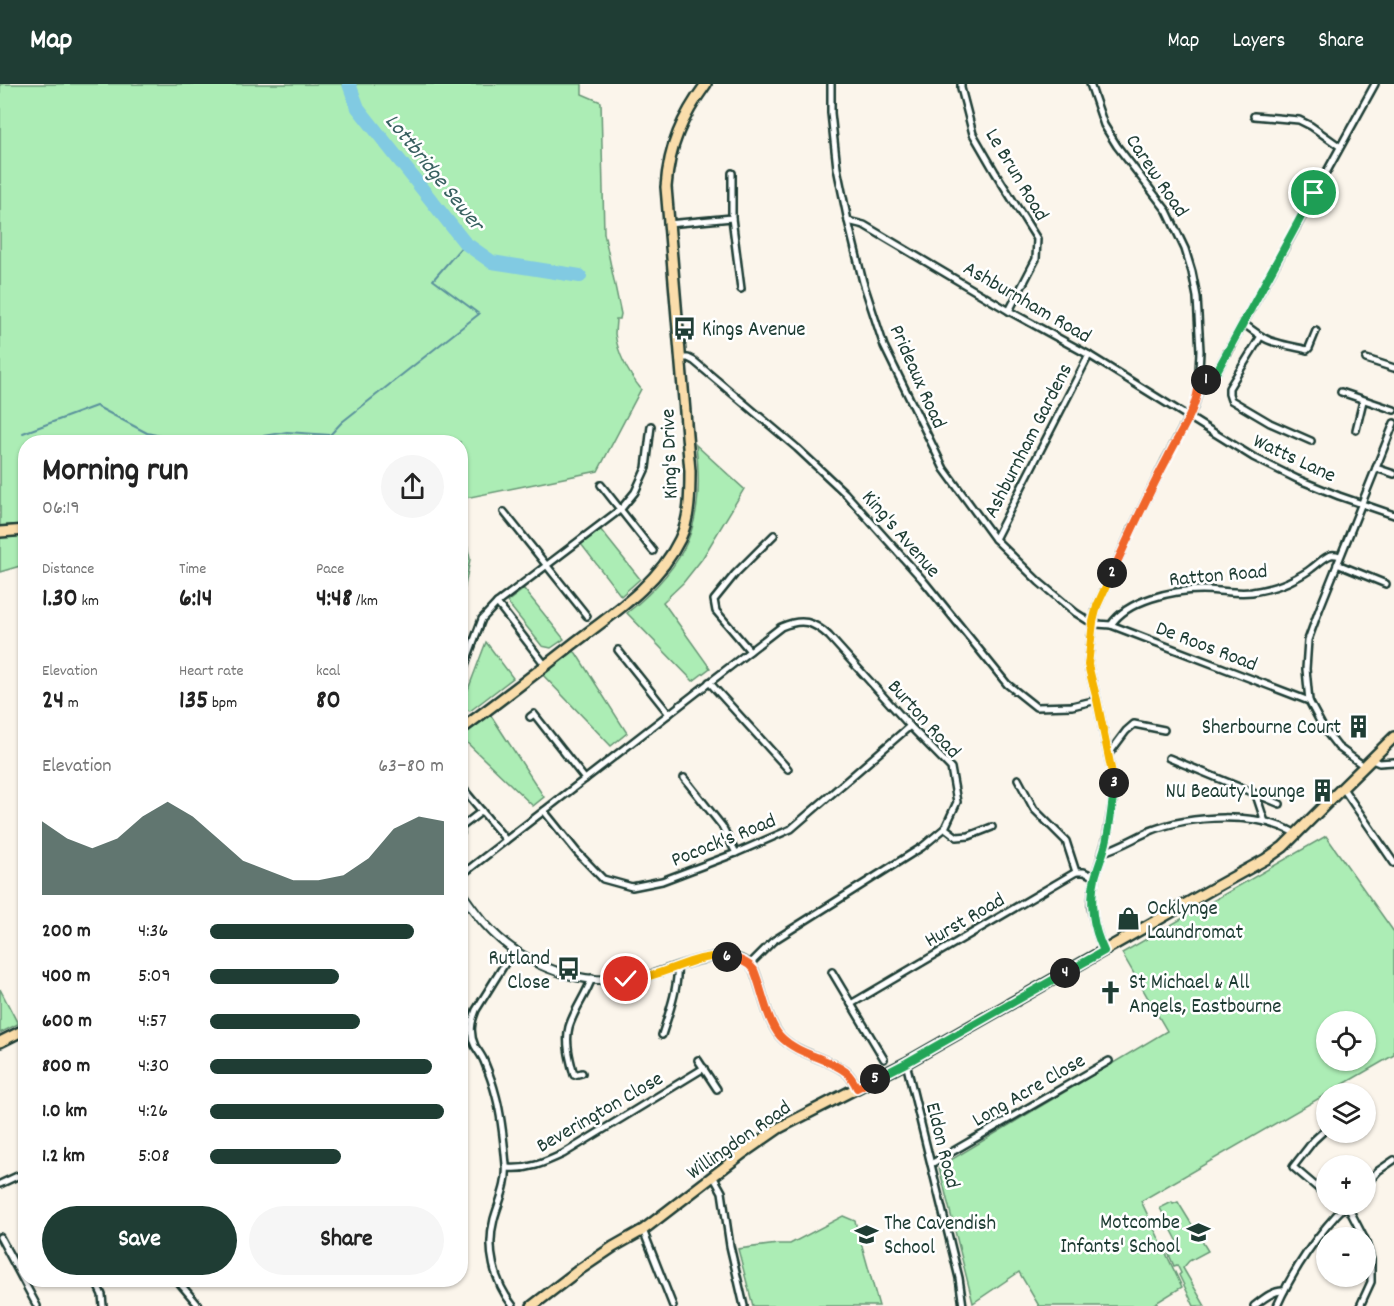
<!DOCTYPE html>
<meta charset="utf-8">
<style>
body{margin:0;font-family:Dekko,sans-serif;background:#f6f6f6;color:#222;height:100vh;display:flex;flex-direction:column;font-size:22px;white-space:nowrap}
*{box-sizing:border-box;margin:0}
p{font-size:20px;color:#767676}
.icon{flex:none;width:33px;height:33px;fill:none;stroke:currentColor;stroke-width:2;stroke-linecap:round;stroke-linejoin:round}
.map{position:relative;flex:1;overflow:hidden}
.panel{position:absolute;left:18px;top:351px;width:450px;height:852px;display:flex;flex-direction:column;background:#fff;border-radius:24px;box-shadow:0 2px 4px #0004}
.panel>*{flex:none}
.controls{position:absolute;left:1316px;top:927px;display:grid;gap:12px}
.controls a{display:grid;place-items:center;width:60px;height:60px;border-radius:50%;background:#fff;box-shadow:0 2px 4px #0004;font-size:30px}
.pin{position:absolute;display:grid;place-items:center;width:51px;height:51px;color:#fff;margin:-26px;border:3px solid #fff;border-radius:50%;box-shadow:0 2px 6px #0007}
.km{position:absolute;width:30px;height:30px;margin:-15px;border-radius:50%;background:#222;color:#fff;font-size:16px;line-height:30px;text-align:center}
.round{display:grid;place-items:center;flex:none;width:63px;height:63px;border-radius:32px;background:#f6f6f6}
.headline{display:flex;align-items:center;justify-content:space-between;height:102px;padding:0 24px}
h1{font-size:33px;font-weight:800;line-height:45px}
.metrics{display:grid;grid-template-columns:repeat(3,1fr);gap:9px;height:102px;padding:6px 24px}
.metrics div{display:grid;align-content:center}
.metrics b{font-size:26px;font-weight:800}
.metrics small{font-size:16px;font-weight:400}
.metrics p{font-size:16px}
.chart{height:168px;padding:12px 24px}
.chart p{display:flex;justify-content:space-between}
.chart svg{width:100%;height:108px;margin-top:6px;fill:#1f3d34;opacity:.7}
.cta{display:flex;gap:12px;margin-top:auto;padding:12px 24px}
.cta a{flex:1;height:69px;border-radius:36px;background:#1f3d34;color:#fff;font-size:24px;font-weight:800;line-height:69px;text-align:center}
.cta a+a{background:#f6f6f6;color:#222}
ul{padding:0 24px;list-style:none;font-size:20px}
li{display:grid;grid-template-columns:96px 72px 1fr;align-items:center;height:45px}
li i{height:15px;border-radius:8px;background:#1f3d34}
header{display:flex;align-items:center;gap:36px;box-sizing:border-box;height:84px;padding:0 30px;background:#1f3d34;color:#fff}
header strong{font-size:28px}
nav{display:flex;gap:33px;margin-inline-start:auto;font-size:21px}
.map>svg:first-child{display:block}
.green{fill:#acedb5;stroke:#669574;stroke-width:1.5;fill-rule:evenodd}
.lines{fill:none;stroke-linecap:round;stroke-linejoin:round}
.stream{stroke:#5a929c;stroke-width:2}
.river{stroke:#81cae2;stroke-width:14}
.minor-casing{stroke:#1f3d34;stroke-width:10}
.tertiary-casing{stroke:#1f3d34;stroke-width:11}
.primary-casing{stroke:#1f3d34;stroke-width:14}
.minor{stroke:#fff;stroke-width:5}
.tertiary{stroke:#fff;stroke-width:7}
.primary{stroke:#faddab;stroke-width:9}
.split-1-casing{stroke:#fff;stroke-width:12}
.split-2-casing{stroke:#fff;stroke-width:12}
.split-3-casing{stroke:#fff;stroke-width:12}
.split-4-casing{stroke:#fff;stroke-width:12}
.split-5-casing{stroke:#fff;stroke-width:12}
.split-6-casing{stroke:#fff;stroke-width:12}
.split-7-casing{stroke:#fff;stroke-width:12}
.split-1{stroke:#22a559;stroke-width:8}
.split-2{stroke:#f0652b;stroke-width:8}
.split-3{stroke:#f5b400;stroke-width:8}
.split-4{stroke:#22a559;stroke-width:8}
.split-5{stroke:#22a559;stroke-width:8}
.split-6{stroke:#f0652b;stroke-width:8}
.split-7{stroke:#f5b400;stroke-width:8}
.labels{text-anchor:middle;stroke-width:5;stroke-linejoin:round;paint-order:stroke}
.street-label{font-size:21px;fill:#1f3d34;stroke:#fff}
.poi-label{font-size:21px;fill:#1f3d34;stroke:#fff;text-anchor:start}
.water-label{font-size:22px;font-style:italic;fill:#386060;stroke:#fff}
</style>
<header>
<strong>Map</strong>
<nav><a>Map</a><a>Layers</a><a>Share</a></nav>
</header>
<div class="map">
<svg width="1394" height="1222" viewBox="0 0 1394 1222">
<rect width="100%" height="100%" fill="#fbf5eb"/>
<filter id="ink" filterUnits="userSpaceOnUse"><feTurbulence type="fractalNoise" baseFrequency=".0167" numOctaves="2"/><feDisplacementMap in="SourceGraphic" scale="12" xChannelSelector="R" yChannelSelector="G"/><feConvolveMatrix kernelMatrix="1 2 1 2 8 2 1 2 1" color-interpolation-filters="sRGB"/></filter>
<g filter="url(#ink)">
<g class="green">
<path d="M0 0H582V10L601 18 604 149 621 230 620 235H616C616 240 615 246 615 250 618 270 629 290 641 305L598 387 465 414 464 446 470 475 464 507 461 519 460 358H26L25 440 0 442Z"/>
<path d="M696 361 744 405 702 475 683 499 663 518 710 584 693 597 627 529C689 479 705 439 696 361Z"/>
<path d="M600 445 640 495 621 512 581 460Z"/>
<path d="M25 450V501L22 499 20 482 0 488V453Z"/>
<path d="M524 505 564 555 551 564 542 562 507 518Z"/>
<path d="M486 558 513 594 470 627 461 624Z"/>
<path d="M572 566 576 569 627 649 611 662 542 590Z"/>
<path d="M490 630 544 713 533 722 461 653Z"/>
<path d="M1326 752 1394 848V971L1141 1117 1182 1203 1151 1222H1039L1019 1188 973 1219 939 1083 1167 947 1122 869ZM1326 938H1365V976H1326Z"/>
<path d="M0 905 18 940 0 949Z"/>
<path d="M1172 1118 1173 1120 1178 1118 1208 1167 1189 1177 1183 1184 1205 1222H1194L1179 1191 1181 1189 1177 1181 1174 1182 1167 1166 1178 1158 1160 1124Z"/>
<path d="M843 1132 855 1137 879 1222H753L738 1165 778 1160H790Z"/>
</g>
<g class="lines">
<g class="stream">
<path d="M23 349 96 322 147 349 188 358"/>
<path d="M227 358 287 348 330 351 342 338 479 230 433 196 465 159"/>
</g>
<path class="river" d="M349 0 358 24 465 159 492 178 580 192"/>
<defs>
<g id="minor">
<path d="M831 0V29L837 84 848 137 863 198 884 262 944 385 995 455 1039 498 1076 529 1087 536 1097 540 1111 541 1309 617"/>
<path d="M961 0V4L973 50 995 88 1037 155 1036 175 1009 227"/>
<path d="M1090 0 1104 41 1117 62 1167 127 1185 165 1192 188 1197 213 1200 267 1198 309 1194 323 1166 375 1130 449 1097 522 1093 538 1088 581 1097 616 1115 704 1106 757 1095 793 1092 811 1091 823 1095 842 1100 858 1104 867"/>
<path d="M1254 32 1299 36 1311 42 1339 62"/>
<path d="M732 89V134L741 205"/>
<path d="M848 137 864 141 1009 227 1089 271 1253 373 1297 395 1339 412 1394 431"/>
<path d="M668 140 732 134"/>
<path d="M1244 240C1254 247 1265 257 1278 259 1287 262 1297 263 1307 266L1309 264 1316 247"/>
<path d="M1261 252 1229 304V310L1231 316 1270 339 1311 357"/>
<path d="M681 274H688L694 277 797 364 845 409 922 495 1007 600 1036 623 1072 622 1097 616"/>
<path d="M1366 275 1394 284"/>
<path d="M1199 298 1205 297 1217 287 1375 0"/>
<path d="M1341 308 1394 326"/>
<path d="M1356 346 1363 317"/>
<path d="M1376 384 1394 390"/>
<path d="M601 401 653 467"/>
<path d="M504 428 587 532"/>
<path d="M995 455 1089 271"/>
<path d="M1337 480 1386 500"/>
<path d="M497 519 546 582"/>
<path d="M1111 541C1127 516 1173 506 1202 506 1219 506 1235 510 1252 508 1264 506 1277 503 1288 498 1296 494 1305 490 1312 484 1318 480 1324 473 1331 471 1334 470 1337 471 1340 472"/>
<path d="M618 566 669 630"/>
<path d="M750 567 716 527 714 516 735 490 774 451"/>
<path d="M460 594 482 535 497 519 621 425 635 408 646 384 651 342"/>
<path d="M709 598 788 685"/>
<path d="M460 626H461"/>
<path d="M530 633 534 630 585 695"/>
<path d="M1108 671 1126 647 1134 640 1164 646"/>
<path d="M1169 674 1280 720"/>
<path d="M1372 676 1379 679 1394 678"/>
<path d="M1364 682 1338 663 1324 645 1309 617 1306 585 1308 556 1319 526 1394 339"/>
<path d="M684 694 722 742 736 769"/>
<path d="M1018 695 1034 725 1066 757 1076 788"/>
<path d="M460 701 506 756"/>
<path d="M1342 703 1394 779"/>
<path d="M1256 711 1265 738"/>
<path d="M544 727 577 768 603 795 632 803 662 797 736 769 791 745 910 642"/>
<path d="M460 744 482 727"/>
<path d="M945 744 957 753 969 752 992 743"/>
<path d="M460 748 461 749"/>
<path d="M1103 768C1120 763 1134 754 1150 747 1190 731 1259 727 1296 750"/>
<path d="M460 792 781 543C802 534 813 537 829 552L910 642 951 684 957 718 945 744 922 763 773 857 750 880"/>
<path d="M832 888 884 975"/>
<path d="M851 920 1076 788H1084L1095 793"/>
<path d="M460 933 472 937"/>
<path d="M662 951C668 932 679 902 677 883"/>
<path d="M698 976 717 1005"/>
<path d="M906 979 941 1121 959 1194 963 1222"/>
<path d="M582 989 574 991C570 976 565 958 569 943 574 926 586 911 592 894"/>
<path d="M1326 1045 1314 1056 1293 1083 1326 1111"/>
<path d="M931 1080 1109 977"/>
<path d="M507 1084C528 1086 544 1079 563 1070L704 984"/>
<path d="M713 1092 722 1108 730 1162 744 1222"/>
<path d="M0 1100 26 1088"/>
<path d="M1365 1102 1378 1087 1394 1076"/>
<path d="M1347 1121 1364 1154"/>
<path d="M643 1146 673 1222"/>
<path d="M0 1153 37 1222"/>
<path d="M95 1196 102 1211 103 1222"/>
<path d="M177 1196 199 1222"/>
<path d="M513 1222C494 1198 486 1165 494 1135 499 1117 508 1100 506 1081 504 1058 502 1034 496 1012 493 1000 489 989 484 977 482 972 478 967 475 962 469 949 471 938 476 926L514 865"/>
<path d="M1254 1222C1262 1216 1273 1206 1284 1207"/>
<path d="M1277 1222C1293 1186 1319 1147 1347 1120"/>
<path d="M1360 1222 1371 1198V1176L1365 1155"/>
</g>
<path id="tertiary" d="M460 807C468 818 476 830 485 840 506 864 535 881 565 890 588 897 615 897 638 894 669 889 730 853 754 886 762 905 767 937 780 952 798 971 826 973 846 988 851 992 854 998 857 1004"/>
<g id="primary">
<path d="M0 448 26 446"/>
<path d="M460 646C499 618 536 589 573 560 612 530 658 501 680 455 690 434 690 410 690 387L666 103C669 62 682 33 706 0"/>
<path d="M0 958 26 945"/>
<path d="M532 1222 579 1186 613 1163 643 1146 743 1069 779 1044 906 979 1212 805 1266 775 1283 763 1329 717 1394 653"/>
</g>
</defs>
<use href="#minor" class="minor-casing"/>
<use href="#tertiary" class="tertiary-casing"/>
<use href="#primary" class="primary-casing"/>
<use href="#minor" class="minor"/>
<use href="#tertiary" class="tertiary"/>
<use href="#primary" class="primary"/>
</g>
</g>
<g class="lines" filter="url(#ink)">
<defs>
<path id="split-1" d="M1206 296 1217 287 1314 109"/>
<path id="split-2" d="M1112 489C1130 450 1147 412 1167 375 1179 350 1197 326 1199 298L1206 296"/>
<path id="split-3" d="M1112 489 1097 522 1093 538 1088 581 1097 616 1114 699"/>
<path id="split-4" d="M1065 889 1104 867C1093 844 1089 819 1095 794 1098 782 1103 771 1106 759 1110 741 1112 722 1114 704V699"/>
<path id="split-5" d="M875 995 906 979 1065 889"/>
<path id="split-6" d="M727 873C738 875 747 877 754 886 762 905 767 937 780 952 798 971 826 973 846 988 851 992 854 998 857 1004L875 995"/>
<path id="split-7" d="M626 895C634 894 642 893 649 892 674 886 701 869 727 873"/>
</defs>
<use href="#split-1" class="split-1-casing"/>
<use href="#split-2" class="split-2-casing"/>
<use href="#split-3" class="split-3-casing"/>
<use href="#split-4" class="split-4-casing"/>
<use href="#split-5" class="split-5-casing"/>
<use href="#split-6" class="split-6-casing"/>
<use href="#split-7" class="split-7-casing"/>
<use href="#split-1" class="split-1"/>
<use href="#split-2" class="split-2"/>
<use href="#split-3" class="split-3"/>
<use href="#split-4" class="split-4"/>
<use href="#split-5" class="split-5"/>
<use href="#split-6" class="split-6"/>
<use href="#split-7" class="split-7"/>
</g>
<defs>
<symbol id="bus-bare" viewBox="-9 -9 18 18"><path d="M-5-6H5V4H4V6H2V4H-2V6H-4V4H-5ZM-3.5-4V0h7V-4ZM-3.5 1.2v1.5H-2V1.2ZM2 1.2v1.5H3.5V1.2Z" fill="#1f3d34" stroke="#fff" stroke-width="2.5" paint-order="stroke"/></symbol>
<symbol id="building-bare" viewBox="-9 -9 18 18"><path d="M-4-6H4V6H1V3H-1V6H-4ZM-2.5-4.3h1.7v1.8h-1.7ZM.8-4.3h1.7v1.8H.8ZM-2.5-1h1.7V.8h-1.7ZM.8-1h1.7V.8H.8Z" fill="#1f3d34" stroke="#fff" stroke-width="2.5" paint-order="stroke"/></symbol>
<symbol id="shop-bare" viewBox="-9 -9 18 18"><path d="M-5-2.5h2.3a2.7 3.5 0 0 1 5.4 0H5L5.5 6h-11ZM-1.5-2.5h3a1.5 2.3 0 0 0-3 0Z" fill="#1f3d34" stroke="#fff" stroke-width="2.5" paint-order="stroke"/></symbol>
<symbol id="church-bare" viewBox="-9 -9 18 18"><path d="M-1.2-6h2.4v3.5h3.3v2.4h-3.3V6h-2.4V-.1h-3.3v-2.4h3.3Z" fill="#1f3d34" stroke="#fff" stroke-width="2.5" paint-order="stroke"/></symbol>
<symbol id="school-bare" viewBox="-9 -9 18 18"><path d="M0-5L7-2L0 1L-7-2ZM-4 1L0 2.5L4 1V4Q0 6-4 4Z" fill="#1f3d34" stroke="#fff" stroke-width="2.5" paint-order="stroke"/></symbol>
</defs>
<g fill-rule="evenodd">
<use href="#bus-bare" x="668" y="228" width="33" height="33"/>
<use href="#building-bare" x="1342" y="626" width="33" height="33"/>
<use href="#building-bare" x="1306" y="690" width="33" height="33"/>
<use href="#shop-bare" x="1112" y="818" width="33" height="33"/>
<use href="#bus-bare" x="552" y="868" width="33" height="33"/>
<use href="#church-bare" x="1094" y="892" width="33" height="33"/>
<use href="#school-bare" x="1182" y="1132" width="33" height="33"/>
<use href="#school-bare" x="850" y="1134" width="33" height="33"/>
</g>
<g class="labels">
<g class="street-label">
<text transform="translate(1018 90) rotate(59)" y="7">Le Brun Road</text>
<text transform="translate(1158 91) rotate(56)" y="7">Carew Road</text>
<text transform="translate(1028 217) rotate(30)" y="7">Ashburnham Road</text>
<text transform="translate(919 292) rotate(66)" y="7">Prideaux Road</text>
<text transform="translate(1027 356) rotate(-63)" y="7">Ashburnham Gardens</text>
<text transform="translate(668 370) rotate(-92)" y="7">King's Drive</text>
<text transform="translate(1295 373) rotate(25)" y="7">Watts Lane</text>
<text transform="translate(902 449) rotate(49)" y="7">King's Avenue</text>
<text transform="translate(1218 490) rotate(-5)" y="7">Ratton Road</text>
<text transform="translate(1207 561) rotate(21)" y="7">De Roos Road</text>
<text transform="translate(925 634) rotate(48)" y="7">Burton Road</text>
<text transform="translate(723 755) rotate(-22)" y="7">Pocock's Road</text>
<text transform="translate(964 835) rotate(-30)" y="7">Hurst Road</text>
<text transform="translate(1028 1005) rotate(-30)" y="7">Long Acre Close</text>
<text transform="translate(599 1027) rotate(-30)" y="7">Beverington Close</text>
<text transform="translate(738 1055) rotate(-35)" y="7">Willingdon Road</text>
<text transform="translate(944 1061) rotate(76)" y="7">Eldon Road</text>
</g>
<g class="poi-label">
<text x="702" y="251">Kings Avenue</text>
<text x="1341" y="649" text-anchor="end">Sherbourne Court</text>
<text x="1305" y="713" text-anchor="end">NU Beauty Lounge</text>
<text x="1147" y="830">Ocklynge<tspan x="1147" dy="24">Laundromat</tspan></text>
<text x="550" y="880" text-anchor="end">Rutland<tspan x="550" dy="24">Close</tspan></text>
<text x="1129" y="904">St Michael &amp; All<tspan x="1129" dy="24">Angels, Eastbourne</tspan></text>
<text x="1180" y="1144" text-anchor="end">Motcombe<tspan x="1180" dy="24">Infants' School</tspan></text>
<text x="884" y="1145">The Cavendish<tspan x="884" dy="24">School</tspan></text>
</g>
<g class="water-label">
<text transform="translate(436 87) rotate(51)" y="8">Lottbridge Sewer</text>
</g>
</g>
</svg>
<div class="controls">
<a><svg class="icon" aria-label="locate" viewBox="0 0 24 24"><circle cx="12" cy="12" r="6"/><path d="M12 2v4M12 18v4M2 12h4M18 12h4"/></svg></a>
<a><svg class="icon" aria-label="layers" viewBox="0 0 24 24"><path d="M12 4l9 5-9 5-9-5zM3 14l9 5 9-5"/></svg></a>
<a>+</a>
<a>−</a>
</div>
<div class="pin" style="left:1314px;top:109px;background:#1e9e55"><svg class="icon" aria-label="arrive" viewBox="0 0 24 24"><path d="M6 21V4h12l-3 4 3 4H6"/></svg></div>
<div class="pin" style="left:626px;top:895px;background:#d93025"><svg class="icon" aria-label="check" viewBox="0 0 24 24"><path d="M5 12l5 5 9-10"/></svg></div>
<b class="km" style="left:1206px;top:296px">1</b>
<b class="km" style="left:1112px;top:489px">2</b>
<b class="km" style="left:1114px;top:699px">3</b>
<b class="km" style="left:1065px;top:889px">4</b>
<b class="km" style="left:875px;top:995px">5</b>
<b class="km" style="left:727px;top:873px">6</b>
<section class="panel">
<div class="headline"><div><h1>Morning run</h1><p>06:19</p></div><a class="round"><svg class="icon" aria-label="share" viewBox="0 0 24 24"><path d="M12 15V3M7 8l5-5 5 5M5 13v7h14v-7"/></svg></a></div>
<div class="metrics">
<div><p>Distance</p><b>1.30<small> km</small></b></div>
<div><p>Time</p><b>6:14</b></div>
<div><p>Pace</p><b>4:48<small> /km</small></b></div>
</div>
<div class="metrics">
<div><p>Elevation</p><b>24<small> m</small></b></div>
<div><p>Heart rate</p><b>135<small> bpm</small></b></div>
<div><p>kcal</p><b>80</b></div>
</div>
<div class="chart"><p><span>Elevation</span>63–80 m</p>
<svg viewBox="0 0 160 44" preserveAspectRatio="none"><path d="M0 44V14L10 21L20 25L30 21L40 12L50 6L60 12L70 21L80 30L90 34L100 38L110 38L120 36L130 29L140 17L150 12L160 14V44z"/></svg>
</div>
<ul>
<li><b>200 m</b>4:36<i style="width:87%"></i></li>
<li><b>400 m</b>5:09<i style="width:55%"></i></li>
<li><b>600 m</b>4:57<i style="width:64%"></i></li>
<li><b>800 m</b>4:30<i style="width:95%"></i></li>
<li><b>1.0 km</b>4:26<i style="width:100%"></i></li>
<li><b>1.2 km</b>5:08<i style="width:56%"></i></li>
</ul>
<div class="cta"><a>Save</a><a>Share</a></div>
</section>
</div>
